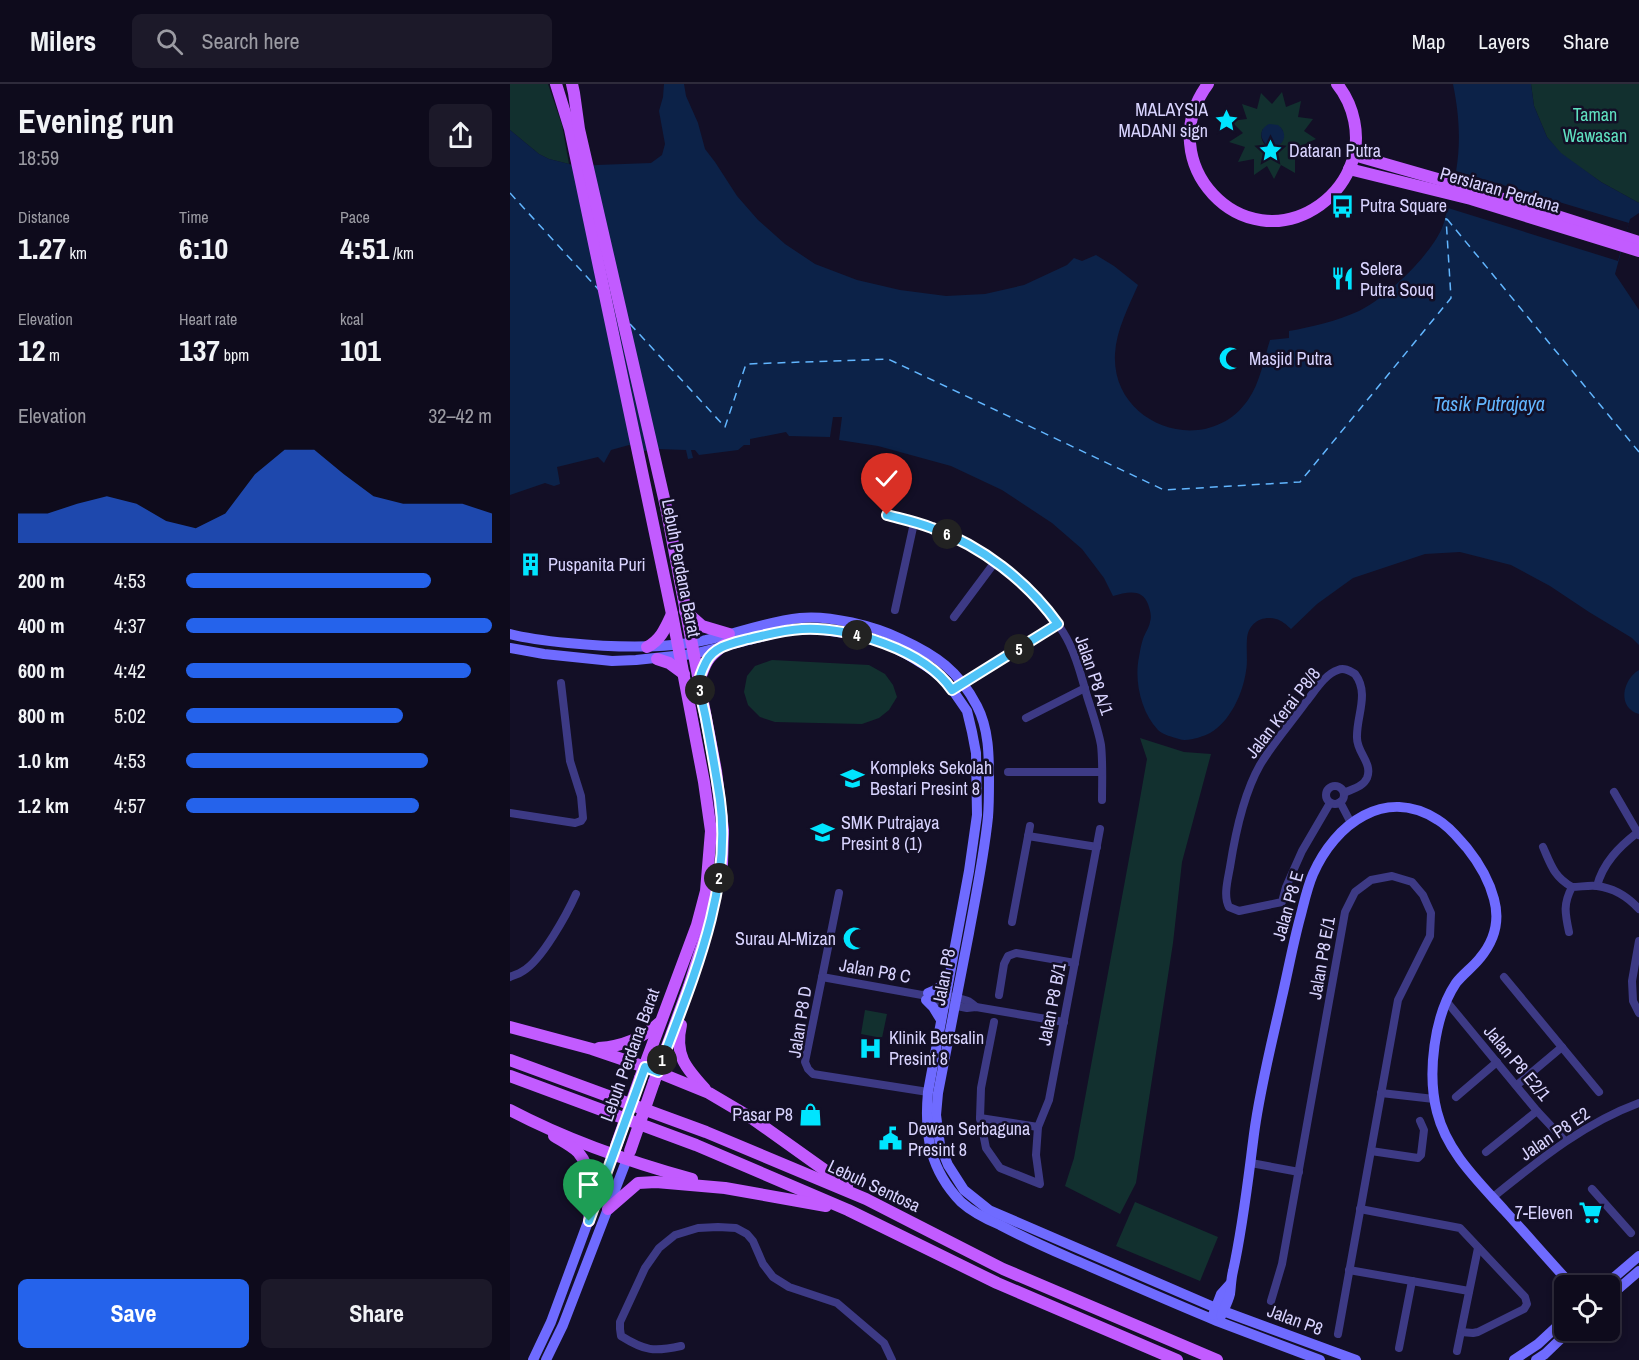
<!DOCTYPE html>
<meta charset="utf-8">
<style>
body{margin:0;font-family:"Archivo Narrow",sans-serif;background:#1c1929;color:#f1f3f6;height:100vh;display:flex;flex-direction:column;font-size:22px;white-space:nowrap}
*{box-sizing:border-box;margin:0}
p{font-size:20px;color:#9b9ba3}
.icon{flex:none;width:33px;height:33px;fill:none;stroke:currentColor;stroke-width:2;stroke-linecap:round;stroke-linejoin:round}
.map{position:relative;flex:1;overflow:hidden}
.panel{display:flex;flex-direction:column;background:#0e0b1c;width:510px}
.panel>*{flex:none}
.tools{position:absolute;left:1044px;top:1191px;display:grid;gap:12px}
.tools a{display:grid;place-items:center;width:66px;height:66px;border-radius:9px;background:#0e0b1c;box-shadow:0 3px 9px #0003,0 0 0 2px #2e2b3b;font-size:30px}
.pin{position:absolute;display:grid;place-items:center;width:51px;height:51px;color:#fff;margin:-62px -26px;border-radius:50% 50% 50% 0;rotate:-45deg;box-shadow:0 0 6px #0007}
.pin .icon{rotate:45deg}
.km{position:absolute;width:30px;height:30px;margin:-15px;border-radius:50%;background:#222;color:#fff;font-size:16px;line-height:30px;text-align:center}
.round{display:grid;place-items:center;flex:none;width:63px;height:63px;border-radius:9px;background:#1c1929}
.head{display:flex;align-items:center;justify-content:space-between;height:102px;padding:0 18px}
h1{font-size:33px;font-weight:800;line-height:45px}
.figures{display:grid;grid-template-columns:repeat(3,1fr);gap:9px;height:102px;padding:6px 18px}
.figures div{display:grid;align-content:center}
.figures b{font-size:30px;font-weight:800}
.figures small{font-size:16px;font-weight:400}
.figures p{font-size:16px}
.chart{height:168px;padding:12px 18px}
.chart p{display:flex;justify-content:space-between}
.chart svg{width:100%;height:108px;margin-top:6px;fill:#2563eb;opacity:.7}
.primary-button{display:flex;gap:12px;margin-top:auto;padding:12px 18px}
.primary-button a{flex:1;height:69px;border-radius:9px;background:#2563eb;color:#fff;font-size:24px;font-weight:800;line-height:69px;text-align:center}
.primary-button a+a{background:#1c1929;color:#f1f3f6}
ul{padding:0 18px;list-style:none;font-size:20px}
li{display:grid;grid-template-columns:96px 72px 1fr;align-items:center;height:45px}
li i{height:15px;border-radius:8px;background:#2563eb}
header{display:flex;align-items:center;gap:36px;box-sizing:border-box;height:84px;padding:0 30px;background:#0e0b1c;border-bottom:2px solid #2e2b3b}
header strong{font-size:28px}
nav{display:flex;gap:33px;margin-inline-start:auto;font-size:21px}
.search{width:420px;height:54px;background:#1c1929;display:flex;align-items:center;gap:15px;box-sizing:border-box;padding:0 21px;border-radius:9px;color:#9b9ba3;font-size:22px}
main{display:flex;flex:1;min-height:0}
.map>svg:first-child{display:block}
.green{fill:#12302f;fill-rule:evenodd}
.water{fill:#0c2248}
.pier{fill:#130f26}
.lines{fill:none;stroke-linecap:round;stroke-linejoin:round}
.ferry{stroke:#62b6ff;stroke-width:1.5;stroke-dasharray:8 6;stroke-linecap:butt}
.street{stroke:#3d3a85;stroke-width:8}
.secondary{stroke:#6f6bff;stroke-width:10}
.primary{stroke:#c25bff;stroke-width:12}
.primary-bridge{stroke:#c25bff;stroke-width:12}
.route-casing{stroke:#fff;stroke-width:12}
.route{stroke:#4fc3f7;stroke-width:8}
.labels{text-anchor:middle;stroke-width:5;stroke-linejoin:round;paint-order:stroke}
.poi-label{font-size:18px;fill:#d9d4ff;stroke:#130f26;text-anchor:start}
.park-label{font-size:18px;fill:#5fe0c0;stroke:#130f26}
.street-label{font-size:18px;fill:#d9d4ff;stroke:#130f26}
.water-label{font-size:20px;font-style:italic;fill:#62b6ff;stroke:#130f26}
</style>
<header>
<strong>Milers</strong>
<div class="search"><svg class="icon" aria-label="search" viewBox="0 0 24 24"><circle cx="10" cy="10" r="6"/><path d="M15 15l6 6"/></svg>Search here</div>
<nav><a>Map</a><a>Layers</a><a>Share</a></nav>
</header>
<main>
<section class="panel">
<div class="head"><div><h1>Evening run</h1><p>18:59</p></div><a class="round"><svg class="icon" aria-label="share" viewBox="0 0 24 24"><path d="M12 15V3M7 8l5-5 5 5M5 13v7h14v-7"/></svg></a></div>
<div class="figures">
<div><p>Distance</p><b>1.27<small> km</small></b></div>
<div><p>Time</p><b>6:10</b></div>
<div><p>Pace</p><b>4:51<small> /km</small></b></div>
</div>
<div class="figures">
<div><p>Elevation</p><b>12<small> m</small></b></div>
<div><p>Heart rate</p><b>137<small> bpm</small></b></div>
<div><p>kcal</p><b>101</b></div>
</div>
<div class="chart"><p><span>Elevation</span>32–42 m</p>
<svg viewBox="0 0 160 44" preserveAspectRatio="none"><path d="M0 44V32L10 32L20 28L30 25L40 28L50 35L60 38L70 32L80 16L90 6L100 6L110 16L120 25L130 28L140 28L150 28L160 32V44z"/></svg>
</div>
<ul>
<li><b>200 m</b>4:53<i style="width:80%"></i></li>
<li><b>400 m</b>4:37<i style="width:100%"></i></li>
<li><b>600 m</b>4:42<i style="width:93%"></i></li>
<li><b>800 m</b>5:02<i style="width:71%"></i></li>
<li><b>1.0 km</b>4:53<i style="width:79%"></i></li>
<li><b>1.2 km</b>4:57<i style="width:76%"></i></li>
</ul>
<div class="primary-button"><a>Save</a><a>Share</a></div>
</section>
<div class="map">
<svg width="1129" height="1276" viewBox="0 0 1129 1276">
<rect width="100%" height="100%" fill="#130f26"/>
<g class="green">
<path d="M0 0H38L52 41 59 80 39 75 29 70 0 46Z"/>
<path d="M1021 0H1129V119L1091 98 1051 70 1037 53 1024 22Z"/>
<path d="M772 8 776 23 791 17 788 33 803 35 794 47 806 55 793 61 800 75 785 74V89L771 81 764 95 757 82 744 91V75L728 78 735 63 719 58 733 49 721 37 737 35 732 20 747 25 751 9 762 20ZM770 43 773 47V55L755 61C751 56 750 51 753 45Z"/>
<path d="M262 576 359 581 375 590 383 601 387 613 379 626 369 634 352 640 265 638 250 633 238 621 234 608 237 592 245 582Z"/>
<path d="M630 654 674 668 701 670 672 778 663 859 626 1099 610 1130 555 1102 564 1074 628 726 637 675Z"/>
<path d="M355 926 377 930 372 954 351 950Z"/>
<path d="M625 1118 708 1153 690 1197 606 1162Z"/>
</g>
<g class="water">
<path d="M154 0H174L176 12 188 39 195 65 205 78 227 112 248 136 275 160 305 180 347 196 390 206 436 212 475 210 514 201 557 181 564 174 572 177 586 171 604 182 628 201C619 222 606 246 605 270 601 342 697 375 738 316 750 299 754 275 760 256L779 254V247C802 243 827 237 849 227 876 214 920 172 932 144 935 137 936 129 938 122 951 78 952 44 943 0H1021L1024 22 1037 53 1051 69 1091 98 1129 119V129L1120 135 1105 190 1129 226V561L1122 554 1079 528 1040 502 1001 481 950 468 915 470 843 494 807 520 781 545C777 541 771 536 766 535 751 531 738 540 737 555 736 566 738 577 736 587 733 609 720 638 700 649 692 653 677 658 669 655 663 653 653 651 648 646 631 628 624 597 629 573 630 567 631 561 633 555 635 549 639 544 640 538 642 532 640 526 638 520 632 504 617 508 603 512L594 494 572 465 542 439 492 406 441 382 368 362 329 356 332 333H323L320 353 279 352 276 348 240 355V361H234L228 366 189 371 185 366H181L183 374 178 375 176 366 148 365 135 367 119 361 101 366 94 379 88 373 47 383 50 400 44 402 35 399 0 411V46L29 70 39 75 71 83 87 81 141 79 152 71 155 60 149 27 153 13Z"/>
<path d="M759 40 768 41C777 48 776 58 766 63L758 62C749 55 749 45 759 40Z"/>
<path d="M1129 586V630C1107 624 1112 596 1129 586Z"/>
</g>
<path class="pier" d="M946 87 1119 139 1108 177 938 124Z"/>
<g class="lines">
<g class="ferry">
<path d="M0 109 89 206"/>
<path d="M937 135 1129 368"/>
<path d="M120 240 215 343 236 280 378 275 654 406 790 398 941 214 936 134"/>
</g>
<g class="street">
<path d="M377 431C392 435 407 438 422 444 473 463 524 500 553 548 565 567 571 591 577 612 582 628 588 645 591 661 593 679 592 698 592 716"/>
<path d="M385 526 404 439"/>
<path d="M444 533 485 478"/>
<path d="M442 606 548 540"/>
<path d="M516 634 575 604"/>
<path d="M498 688H592"/>
<circle cx="825" cy="711" r="9"/>
<path d="M1104 708 1129 751"/>
<path d="M830 718 841 739"/>
<path d="M820 719 792 767 776 803 772 818 729 827 719 823C713 812 718 795 720 783 725 751 734 709 750 681 763 659 781 639 796 618 805 607 815 590 828 586 834 583 840 587 845 590 860 610 846 632 847 654 847 669 863 679 857 694 853 703 842 705 834 709"/>
<path d="M0 729 65 739 71 737 73 734 71 712 60 677 51 599"/>
<path d="M518 752 587 763"/>
<path d="M1033 763C1041 781 1044 793 1062 803"/>
<path d="M1087 802C1093 779 1109 763 1127 749"/>
<path d="M329 809 295 978 298 985 303 990 418 1008"/>
<path d="M502 838 520 742"/>
<path d="M1059 848C1055 829 1053 820 1062 803 1070 803 1079 801 1087 802 1103 804 1118 813 1129 825"/>
<path d="M1129 857 1122 897 1123 917 1129 929"/>
<path d="M0 893C4 891 9 890 13 887 32 876 57 830 66 810"/>
<path d="M312 893 412 911C421 908 448 913 458 917 459 917 465 922 466 923"/>
<path d="M994 893 1089 1008"/>
<path d="M489 911 494 880 498 872 506 869 565 879"/>
<path d="M417 916 457 924 466 923 554 938"/>
<path d="M937 918 1027 1027 1055 1057"/>
<path d="M484 938 471 1004 470 1034 476 1064 490 1084 530 1100 526 1071 528 1043 539 1016 590 745"/>
<path d="M1007 1001 1052 963"/>
<path d="M871 1009 924 1015"/>
<path d="M946 1013 987 978"/>
<path d="M470 1034 528 1043"/>
<path d="M861 1067 908 1074 911 1071 914 1046 910 1037"/>
<path d="M976 1068 1027 1027"/>
<path d="M741 1079 789 1088"/>
<path d="M1082 1105 1121 1149"/>
<path d="M983 1113C1028 1077 1074 1039 1129 1019"/>
<path d="M850 1125 950 1144 1015 1213 1017 1220 1014 1225 968 1248 963 1249 951 1248"/>
<path d="M839 1186 959 1207"/>
<path d="M761 1217 772 1180 835 828 845 808 861 796 882 792 902 798 913 811 921 829 920 852 888 916 828 1250"/>
<path d="M171 1262C144 1268 135 1267 111 1252L110 1245V1238L135 1184 149 1164 165 1151 188 1144 208 1143 226 1144 237 1150 243 1157 253 1180 263 1193 279 1203 327 1219 374 1259 382 1276"/>
<path d="M889 1264 902 1197"/>
<path d="M947 1267 968 1164"/>
</g>
<g class="secondary">
<path d="M0 550C19 555 38 557 58 559 98 563 139 565 180 559 217 554 252 538 290 534 320 531 364 542 391 555 426 571 449 587 467 622 479 645 479 672 479 697 479 709 479 721 478 733 474 772 466 811 459 849 449 903 438 956 428 1009L426 1031 430 1061 438 1081 454 1106 479 1126 713 1227 846 1276"/>
<path d="M0 564 34 570 102 577 126 576 183 570 274 547 294 545 314 546 355 552 377 560 398 571 419 584 437 598 457 627 462 648 466 669 467 731 459 787 418 1008C414 1051 420 1086 451 1118 462 1128 476 1135 490 1141 513 1153 537 1164 560 1174 609 1195 658 1217 707 1237 741 1250 775 1263 810 1276"/>
<path d="M418 909 425 906 438 897"/>
<path d="M416 916 423 923 431 936"/>
<path d="M1094 1202 1129 1172"/>
<path d="M1100 1212 1129 1187"/>
<path d="M703 1231 711 1210 720 1200"/>
<path d="M711 1232C714 1225 718 1218 720 1210 721 1203 721 1195 723 1187 733 1142 738 1096 744 1050 750 1004 762 958 772 913 778 887 783 860 790 834 794 819 797 804 803 790 825 740 875 702 928 736 940 743 948 754 957 764 969 779 979 796 984 815 990 837 985 856 970 874 963 883 953 890 946 899 924 932 917 990 927 1028 937 1068 968 1097 995 1127 1016 1150 1036 1173 1057 1196L1063 1197 1067 1202"/>
<path d="M23 1276 41 1238 103 1070"/>
<path d="M36 1276 53 1241 117 1075"/>
<path d="M1004 1276 1028 1260 1054 1236"/>
<path d="M1026 1276 1035 1270 1060 1246"/>
</g>
<g class="primary">
<path d="M46 0 60 45 162 530 194 698 201 747 196 807 187 841 130 994"/>
<path d="M62 0 64 9 69 45 156 423 206 687 213 746 212 780 205 812 195 852 179 902 144 998"/>
<path d="M698 0C640 78 732 176 810 121 825 110 836 96 842 78 851 52 844 21 827 0"/>
<path d="M844 71 952 102 1129 158"/>
<path d="M839 85 961 115 1129 167"/>
<path d="M175 527 192 542 219 550"/>
<path d="M137 563C151 556 156 543 162 530"/>
<path d="M147 575 159 579 174 590"/>
<path d="M189 597C196 577 197 574 214 561"/>
<path d="M171 941C164 971 176 984 195 1005"/>
<path d="M0 943 82 965 135 983 199 1009 243 1035 337 1102"/>
<path d="M89 964C113 962 132 955 149 939"/>
<path d="M0 976 196 1048 356 1115 493 1185 707 1276"/>
<path d="M0 992 186 1061 338 1126 487 1199 667 1276"/>
<path d="M0 1026C57 1056 120 1078 182 1095"/>
<path d="M44 1052C52 1057 62 1062 68 1068 84 1087 82 1114 79 1137"/>
<path d="M98 1125 128 1099 146 1098 215 1104 316 1122"/>
</g>
<g class="primary-bridge">
<path d="M106 1062 130 994"/>
<path d="M120 1067 144 998"/>
</g>
</g>
<g class="lines">
<defs>
<path id="route" d="M79 1137 135 983 148 988C179 903 223 808 210 716 206 689 201 662 196 635 194 624 190 611 189 599 189 593 193 584 196 578 204 562 223 559 238 555 256 551 273 546 292 545 338 542 415 566 442 606L548 540C517 497 472 462 422 444 407 438 392 435 377 431"/>
</defs>
<use href="#route" class="route-casing"/>
<use href="#route" class="route"/>
</g>
<defs>
<symbol id="sight-bare" viewBox="-9 -9 18 18"><path d="M0-6L1.8-2.2L6-1.7L2.9 1.2L3.7 5.4L0 3.3L-3.7 5.4L-2.9 1.2L-6-1.7L-1.8-2.2Z" fill="#00e5ff" stroke="#130f26" stroke-width="2.5" paint-order="stroke"/></symbol>
<symbol id="bus-bare" viewBox="-9 -9 18 18"><path d="M-5-6H5V4H4V6H2V4H-2V6H-4V4H-5ZM-3.5-4V0h7V-4ZM-3.5 1.2v1.5H-2V1.2ZM2 1.2v1.5H3.5V1.2Z" fill="#00e5ff" stroke="#130f26" stroke-width="2.5" paint-order="stroke"/></symbol>
<symbol id="restaurant-bare" viewBox="-9 -9 18 18"><path d="M-5-6h1v4h1v-4h1v4h1v-4h1v5L-1.5 .5V6h-2V.5L-5-1ZM5-6V6H3V1.5H1.5Q1.5-4 5-6Z" fill="#00e5ff" stroke="#130f26" stroke-width="2.5" paint-order="stroke"/></symbol>
<symbol id="mosque-bare" viewBox="-9 -9 18 18"><path d="M3.5-4.9A6 6 0 1 0 3.5 4.9A5 5 0 1 1 3.5-4.9Z" fill="#00e5ff" stroke="#130f26" stroke-width="2.5" paint-order="stroke"/></symbol>
<symbol id="building-bare" viewBox="-9 -9 18 18"><path d="M-4-6H4V6H1V3H-1V6H-4ZM-2.5-4.3h1.7v1.8h-1.7ZM.8-4.3h1.7v1.8H.8ZM-2.5-1h1.7V.8h-1.7ZM.8-1h1.7V.8H.8Z" fill="#00e5ff" stroke="#130f26" stroke-width="2.5" paint-order="stroke"/></symbol>
<symbol id="school-bare" viewBox="-9 -9 18 18"><path d="M0-5L7-2L0 1L-7-2ZM-4 1L0 2.5L4 1V4Q0 6-4 4Z" fill="#00e5ff" stroke="#130f26" stroke-width="2.5" paint-order="stroke"/></symbol>
<symbol id="hospital-bare" viewBox="-9 -9 18 18"><path d="M-5-5h3v3.5h4V-5h3V5h-3V1.5h-4V5h-3Z" fill="#00e5ff" stroke="#130f26" stroke-width="2.5" paint-order="stroke"/></symbol>
<symbol id="shop-bare" viewBox="-9 -9 18 18"><path d="M-5-2.5h2.3a2.7 3.5 0 0 1 5.4 0H5L5.5 6h-11ZM-1.5-2.5h3a1.5 2.3 0 0 0-3 0Z" fill="#00e5ff" stroke="#130f26" stroke-width="2.5" paint-order="stroke"/></symbol>
<symbol id="civic-bare" viewBox="-9 -9 18 18"><path d="M-.6-6.5H3V-4.5H.6V-3L4-1V1h2V6H-6V1h2V-1L-.6-3ZM-1.2 2.5V6h2.4V2.5Z" fill="#00e5ff" stroke="#130f26" stroke-width="2.5" paint-order="stroke"/></symbol>
<symbol id="supermarket-bare" viewBox="-9 -9 18 18"><path d="M-6-5.5h2.5l.6 2H6L4.5 2H-2.5L-4.4-4H-6ZM-1.5 3.2a1.3 1.3 0 1 0 .1 0ZM3 3.2a1.3 1.3 0 1 0 .1 0Z" fill="#00e5ff" stroke="#130f26" stroke-width="2.5" paint-order="stroke"/></symbol>
</defs>
<g fill-rule="evenodd">
<use href="#sight-bare" x="700" y="20" width="33" height="33"/>
<use href="#sight-bare" x="744" y="50" width="33" height="33"/>
<use href="#bus-bare" x="816" y="106" width="33" height="33"/>
<use href="#restaurant-bare" x="816" y="178" width="33" height="33"/>
<use href="#mosque-bare" x="704" y="258" width="33" height="33"/>
<use href="#building-bare" x="4" y="464" width="33" height="33"/>
<use href="#school-bare" x="326" y="678" width="33" height="33"/>
<use href="#school-bare" x="296" y="732" width="33" height="33"/>
<use href="#mosque-bare" x="328" y="838" width="33" height="33"/>
<use href="#hospital-bare" x="344" y="948" width="33" height="33"/>
<use href="#shop-bare" x="284" y="1014" width="33" height="33"/>
<use href="#civic-bare" x="364" y="1038" width="33" height="33"/>
<use href="#supermarket-bare" x="1064" y="1112" width="33" height="33"/>
</g>
<g class="labels">
<g class="poi-label">
<text x="698" y="32" text-anchor="end">MALAYSIA<tspan x="698" dy="21">MADANI sign</tspan></text>
<text x="779" y="73">Dataran Putra</text>
<text x="850" y="128">Putra Square</text>
<text x="850" y="191">Selera<tspan x="850" dy="21">Putra Souq</tspan></text>
<text x="739" y="281">Masjid Putra</text>
<text x="38" y="487">Puspanita Puri</text>
<text x="360" y="690">Kompleks Sekolah<tspan x="360" dy="21">Bestari Presint 8</tspan></text>
<text x="331" y="745">SMK Putrajaya<tspan x="331" dy="21">Presint 8 (1)</tspan></text>
<text x="326" y="861" text-anchor="end">Surau Al-Mizan</text>
<text x="379" y="960">Klinik Bersalin<tspan x="379" dy="21">Presint 8</tspan></text>
<text x="283" y="1037" text-anchor="end">Pasar P8</text>
<text x="398" y="1051">Dewan Serbaguna<tspan x="398" dy="21">Presint 8</tspan></text>
<text x="1063" y="1135" text-anchor="end">7-Eleven</text>
</g>
<g class="park-label">
<text x="1085" y="37">Taman<tspan x="1085" dy="21">Wawasan</tspan></text>
</g>
<g class="street-label">
<text transform="translate(990 106) rotate(16)" y="6">Persiaran Perdana</text>
<text transform="translate(171 484) rotate(79)" y="6">Lebuh Perdana Barat</text>
<text transform="translate(584 591) rotate(71)" y="6">Jalan P8 A/1</text>
<text transform="translate(773 629) rotate(-52)" y="6">Jalan Kerai P8/8</text>
<text transform="translate(778 822) rotate(-74)" y="6">Jalan P8 E</text>
<text transform="translate(812 874) rotate(-80)" y="6">Jalan P8 E/1</text>
<text transform="translate(365 887) rotate(10)" y="6">Jalan P8 C</text>
<text transform="translate(434 893) rotate(-79)" y="6">Jalan P8</text>
<text transform="translate(542 920) rotate(-79)" y="6">Jalan P8 B/1</text>
<text transform="translate(290 938) rotate(-81)" y="6">Jalan P8 D</text>
<text transform="translate(120 971) rotate(-70)" y="6">Lebuh Perdana Barat</text>
<text transform="translate(1007 979) rotate(50)" y="6">Jalan P8 E2/1</text>
<text transform="translate(1045 1050) rotate(-34)" y="6">Jalan P8 E2</text>
<text transform="translate(364 1102) rotate(25)" y="6">Lebuh Sentosa</text>
<text transform="translate(785 1236) rotate(20)" y="6">Jalan P8</text>
</g>
<g class="water-label">
<text x="979" y="327">Tasik Putrajaya</text>
</g>
</g>
</svg>
<div class="tools">
<a><svg class="icon" aria-label="locate" viewBox="0 0 24 24"><circle cx="12" cy="12" r="6"/><path d="M12 2v4M12 18v4M2 12h4M18 12h4"/></svg></a>
</div>
<div class="pin" style="left:79px;top:1137px;background:#1e9e55"><svg class="icon" aria-label="arrive" viewBox="0 0 24 24"><path d="M6 21V4h12l-3 4 3 4H6"/></svg></div>
<div class="pin" style="left:377px;top:431px;background:#d93025"><svg class="icon" aria-label="check" viewBox="0 0 24 24"><path d="M5 12l5 5 9-10"/></svg></div>
<b class="km" style="left:152px;top:976px">1</b>
<b class="km" style="left:209px;top:794px">2</b>
<b class="km" style="left:190px;top:606px">3</b>
<b class="km" style="left:347px;top:551px">4</b>
<b class="km" style="left:509px;top:565px">5</b>
<b class="km" style="left:437px;top:450px">6</b>
</div>
</main>
